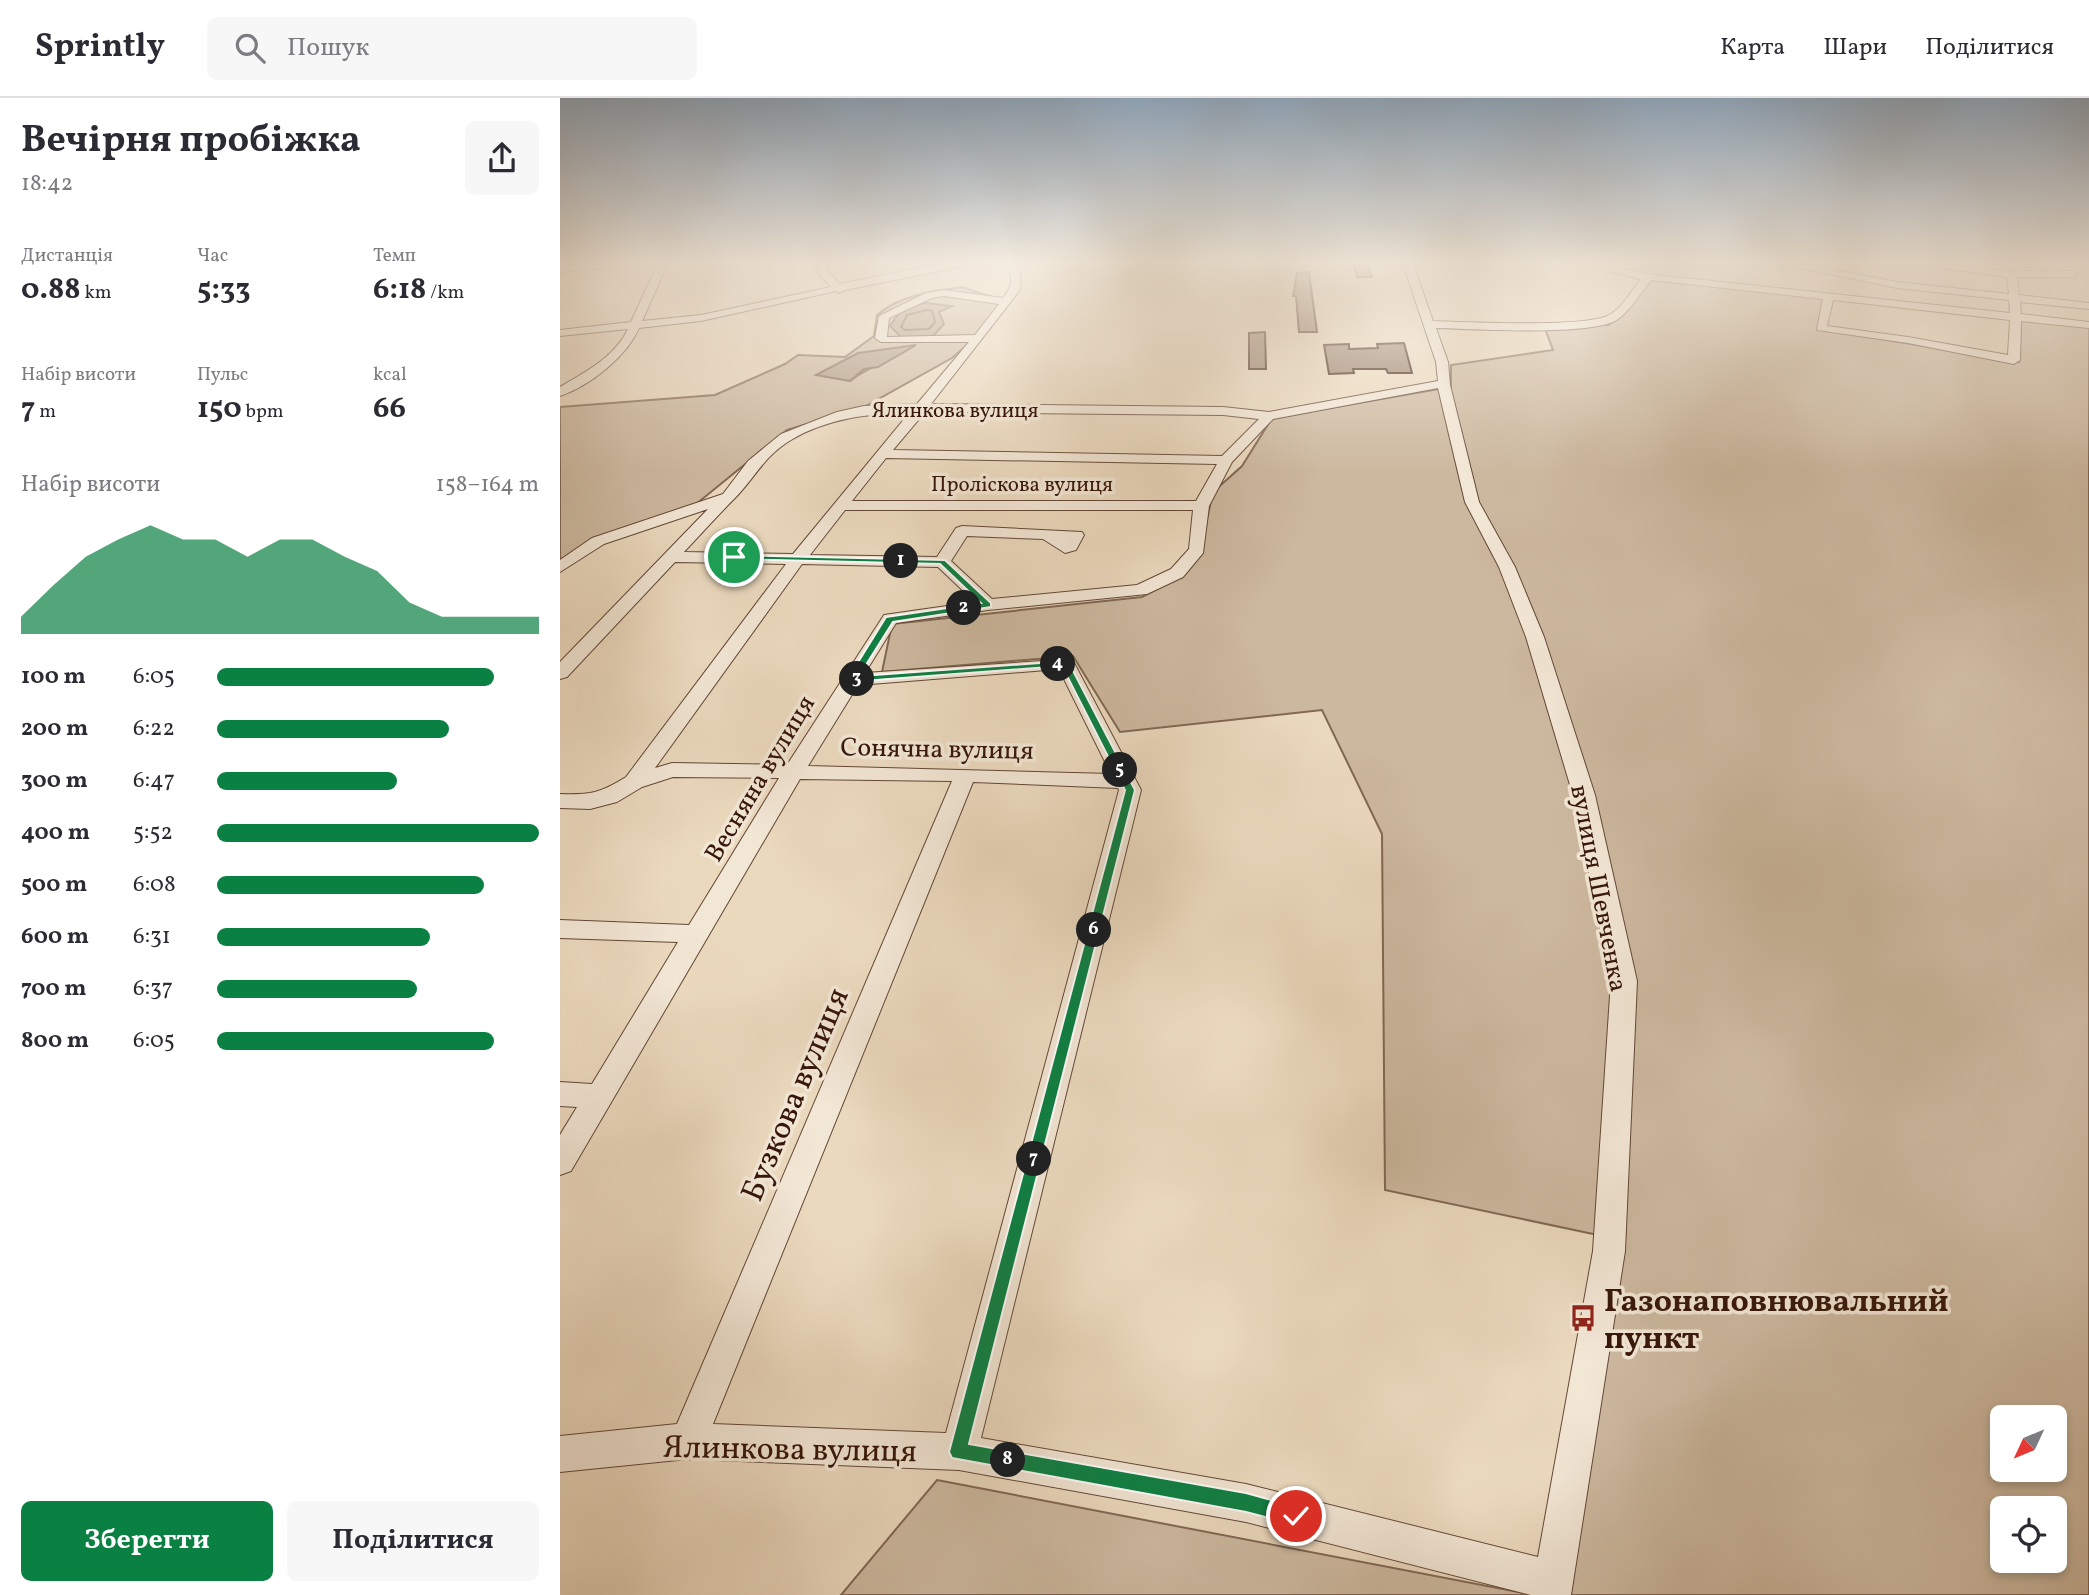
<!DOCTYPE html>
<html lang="uk">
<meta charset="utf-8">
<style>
body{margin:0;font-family:Vollkorn,serif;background:#f7f7f7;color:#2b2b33;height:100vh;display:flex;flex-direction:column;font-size:26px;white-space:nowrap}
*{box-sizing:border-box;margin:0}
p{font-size:23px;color:#7c7c81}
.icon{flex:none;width:38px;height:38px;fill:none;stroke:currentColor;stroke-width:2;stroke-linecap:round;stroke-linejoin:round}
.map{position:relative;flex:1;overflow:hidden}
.drawer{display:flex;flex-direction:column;background:#fff;width:560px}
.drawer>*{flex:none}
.needle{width:46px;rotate:226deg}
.tools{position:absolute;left:1430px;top:1307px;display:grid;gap:14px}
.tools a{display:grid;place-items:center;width:77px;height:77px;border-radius:10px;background:#fff;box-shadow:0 4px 10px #0003;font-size:35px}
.pin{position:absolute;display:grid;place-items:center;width:60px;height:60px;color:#fff;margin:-30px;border:4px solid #fff;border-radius:50%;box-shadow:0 2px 7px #0007}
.km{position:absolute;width:35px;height:35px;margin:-18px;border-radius:50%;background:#222;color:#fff;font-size:19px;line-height:35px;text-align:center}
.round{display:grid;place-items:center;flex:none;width:74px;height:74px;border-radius:10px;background:#f7f7f7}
.overview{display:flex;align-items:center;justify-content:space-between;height:119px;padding:0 21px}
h1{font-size:38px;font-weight:700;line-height:52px}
.figures{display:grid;grid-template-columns:repeat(3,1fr);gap:10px;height:119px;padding:7px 21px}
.figures div{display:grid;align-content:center}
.figures b{font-size:30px;font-weight:700}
.figures small{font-size:19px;font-weight:400}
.figures p{font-size:19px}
.chart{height:196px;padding:14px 21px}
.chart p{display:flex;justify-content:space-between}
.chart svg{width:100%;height:126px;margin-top:7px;fill:#0b8043;opacity:.7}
.cta{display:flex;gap:14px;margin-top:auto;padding:14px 21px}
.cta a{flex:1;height:80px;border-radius:10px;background:#0b8043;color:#fff;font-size:28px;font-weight:700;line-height:80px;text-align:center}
.cta a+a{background:#f7f7f7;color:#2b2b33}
ul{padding:0 21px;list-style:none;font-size:23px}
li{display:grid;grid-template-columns:112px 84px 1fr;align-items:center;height:52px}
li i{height:18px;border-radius:9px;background:#0b8043}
header{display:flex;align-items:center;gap:42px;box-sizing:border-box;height:98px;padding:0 35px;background:#fff;border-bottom:2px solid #e1e1e2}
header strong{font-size:33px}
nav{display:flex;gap:38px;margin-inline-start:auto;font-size:24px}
.search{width:490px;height:63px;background:#f7f7f7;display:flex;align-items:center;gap:18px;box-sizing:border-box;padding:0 24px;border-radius:10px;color:#7c7c81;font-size:26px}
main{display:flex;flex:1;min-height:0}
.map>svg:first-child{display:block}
.green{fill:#ccb89f;stroke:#816754;stroke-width:2;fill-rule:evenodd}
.water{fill:#ad9780;stroke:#7d6350;stroke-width:2}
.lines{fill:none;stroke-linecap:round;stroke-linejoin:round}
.shore{stroke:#725644;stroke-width:2}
.building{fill:#947b67;stroke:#361609;stroke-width:2}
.minor-casing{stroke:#634736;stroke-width:2}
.minor{fill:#f2e6d5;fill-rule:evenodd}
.route{fill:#0b8043;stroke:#fff;stroke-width:2}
.labels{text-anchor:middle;stroke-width:7;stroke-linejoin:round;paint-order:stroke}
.far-street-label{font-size:21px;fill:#361609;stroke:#f2e6d5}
.street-label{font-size:26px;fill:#361609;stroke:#f2e6d5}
.near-street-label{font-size:32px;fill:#361609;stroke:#f2e6d5}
.near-poi-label{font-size:32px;font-weight:bold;fill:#361609;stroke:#f2e6d5;text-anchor:start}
</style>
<header>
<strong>Sprintly</strong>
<div class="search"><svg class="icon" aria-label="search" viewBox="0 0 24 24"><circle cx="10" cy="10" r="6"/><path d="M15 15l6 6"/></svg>Пошук</div>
<nav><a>Карта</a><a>Шари</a><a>Поділитися</a></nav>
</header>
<main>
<section class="drawer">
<div class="overview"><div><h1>Вечірня пробіжка</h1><p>18:42</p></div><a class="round"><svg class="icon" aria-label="share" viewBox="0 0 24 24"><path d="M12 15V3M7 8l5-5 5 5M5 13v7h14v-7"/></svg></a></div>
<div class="figures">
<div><p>Дистанція</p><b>0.88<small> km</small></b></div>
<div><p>Час</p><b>5:33</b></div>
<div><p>Темп</p><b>6:18<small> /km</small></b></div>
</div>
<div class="figures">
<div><p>Набір висоти</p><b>7<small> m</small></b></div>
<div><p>Пульс</p><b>150<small> bpm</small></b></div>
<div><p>kcal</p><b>66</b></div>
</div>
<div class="chart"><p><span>Набір висоти</span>158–164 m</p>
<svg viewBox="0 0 160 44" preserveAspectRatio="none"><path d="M0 44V38L10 27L20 17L30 11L40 6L50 11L60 11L70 17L80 11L90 11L100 17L110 22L120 33L130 38L140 38L150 38L160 38V44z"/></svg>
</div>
<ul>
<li><b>100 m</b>6:05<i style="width:86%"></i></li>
<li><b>200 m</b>6:22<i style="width:72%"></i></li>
<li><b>300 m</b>6:47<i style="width:56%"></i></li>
<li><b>400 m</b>5:52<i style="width:100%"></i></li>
<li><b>500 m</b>6:08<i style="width:83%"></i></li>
<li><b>600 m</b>6:31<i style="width:66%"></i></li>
<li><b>700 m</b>6:37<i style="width:62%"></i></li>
<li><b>800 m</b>6:05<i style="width:86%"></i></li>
</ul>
<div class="cta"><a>Зберегти</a><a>Поділитися</a></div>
</section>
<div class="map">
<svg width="1529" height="1497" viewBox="0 0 1529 1497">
<rect width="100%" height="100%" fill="#ebd9be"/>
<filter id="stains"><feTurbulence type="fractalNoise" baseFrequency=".00286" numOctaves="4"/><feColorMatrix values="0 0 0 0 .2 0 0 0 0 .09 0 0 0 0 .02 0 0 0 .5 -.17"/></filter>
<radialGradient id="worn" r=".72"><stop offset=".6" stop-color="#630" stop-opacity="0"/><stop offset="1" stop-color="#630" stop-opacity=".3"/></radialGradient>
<g class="green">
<path d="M1093 182 1266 201 1260 231 1459 264 1461 221 1529 229V1497H976L1038 1137 825 1092 822 736 762 612 560 634 513 558 322 574 332 526 582 499 624 476 640 453 653 394 682 368 712 320 879 291 891 292V267L993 252 984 228 1049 227ZM1442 1320H1494V1372H1442ZM1442 1410H1494V1463H1442Z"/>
<path d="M402 189 447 204 430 227 392 260 304 309 227 332 135 407 0 463V309L155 297 225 266 238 257 285 259 314 238 317 217C340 197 372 193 402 189ZM354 248C333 262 308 268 290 283L258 277Z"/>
<path d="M377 1382 974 1497H281Z"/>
</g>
<g class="water">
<path d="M365 205 392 208 379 214 384 226 372 239H341L330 228 343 210Z"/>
<path d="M356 247 318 269 304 271 290 283 256 277 298 255Z"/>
</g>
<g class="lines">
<path class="shore" d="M367 212 372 213 375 224 369 231 345 232 341 229 347 217Z"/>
</g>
<g class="building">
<path d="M793 163H807L812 179H797Z"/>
<path d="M749 174 757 234H739L736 198H733L737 175Z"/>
<path d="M705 234 706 271H689V235Z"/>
<path d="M844 245 852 275H828L826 271H793L794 275 769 276 764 247 789 246V251L818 250 817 246Z"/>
</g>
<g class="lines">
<defs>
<g id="minor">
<path d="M57 163H97L92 166 0 174V168Z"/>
<path d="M99 163H109L82 223 141 217 271 189 259 176 256 163H266L269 175 280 186C330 176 379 163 430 163L285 192 280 195 276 193 141 223 79 230C67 258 30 288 0 298V289C25 274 55 259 68 231L0 238V232L71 224Z"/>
<path d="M442 163H453C460 172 462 180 460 192L371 306 663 309 709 314 878 283 876 264 842 163H852L873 223C905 224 1026 230 1049 217 1062 210 1072 192 1081 181L1007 163H1026L1088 176 1450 215 1449 202 1337 190 1207 163H1228L1337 184 1449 196 1447 179 1332 163H1362L1445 173H1513L1518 176 1513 179H1457L1459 197 1529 205V211L1460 204 1461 216 1529 224V230L1461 223 1460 262 1454 266 1348 245 1257 232 1263 201 1091 182C1080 195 1069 215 1055 223 1024 238 913 231 876 230L888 264 890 287 919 404 955 469 984 539 1035 697 1077 883 1065 1153 1011 1497H971L686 1424 399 1372 128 1361 0 1374V1338L117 1326 392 683 240 681 11 1073 0 1077V1037L17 1009 0 1008V984L32 986 118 844 0 840V822L129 827 219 680 113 679 82 689 57 704 30 711 0 710V696C31 697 40 695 66 679L226 466 115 464 7 579 0 581V564L148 411 44 446 0 474V462L32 440 163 396 188 363 221 336 277 314 304 308 357 306 409 244H321L315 240 319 218 366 195 384 192 443 200C454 187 454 176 442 163ZM384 198 439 206 415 237 327 239 329 220 372 200ZM1273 202 1450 222 1448 257 1348 239 1267 228ZM878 290 905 404 939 469 966 539 1013 697 1051 883 1033 1153 978 1459 686 1386 421 1340 581 692 512 561 305 575 336 525 428 512 587 496 623 479 643 455 649 408 672 364 713 321ZM350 314 233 456 124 454C141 436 159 416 175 400 194 381 204 358 231 342 267 320 309 316 350 314ZM365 314 663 317 699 321 662 358 333 352ZM326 360 657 366 636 403H292ZM285 412H633L629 451 611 471 577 487 432 501 391 463 407 438 483 441 505 455 516 452 524 437 522 434 402 428 396 430 377 459 250 457ZM242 466 378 469 415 504 324 517 227 667 112 665 95 670ZM499 571 551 676 248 668 298 587ZM413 684 558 690 559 692 386 1335 153 1326Z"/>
</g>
</defs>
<use href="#minor" class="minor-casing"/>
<use href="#minor" class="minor"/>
</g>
<linearGradient id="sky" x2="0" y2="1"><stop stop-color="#90a8be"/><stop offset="0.44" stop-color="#f6eee2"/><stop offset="1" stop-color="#f6eee2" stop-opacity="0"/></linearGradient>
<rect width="1529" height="373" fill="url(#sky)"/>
<path class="route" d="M174 457 385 462 431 505V509L333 524 299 578 508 563 575 692 409 1346 686 1395 743 1411 746 1418 743 1424 736 1427 686 1414 392 1360 389 1354 565 692 502 568 289 584 287 582 326 519 421 505 380 466 171 461Z"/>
<defs>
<symbol id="bus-bare" viewBox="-9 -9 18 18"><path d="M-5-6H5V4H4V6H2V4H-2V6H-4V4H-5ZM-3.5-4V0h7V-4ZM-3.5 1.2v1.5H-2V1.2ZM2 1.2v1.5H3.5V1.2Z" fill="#8f2418" stroke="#f2e6d5" stroke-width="2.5" paint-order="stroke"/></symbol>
</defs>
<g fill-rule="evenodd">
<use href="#bus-bare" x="1004" y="1201" width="38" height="38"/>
</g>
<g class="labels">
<g class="far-street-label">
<text x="395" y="319">Ялинкова вулиця</text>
<text x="462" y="393">Проліскова вулиця</text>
</g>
<g class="street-label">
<text transform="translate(377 650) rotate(1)" y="9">Сонячна вулиця</text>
<text transform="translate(199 680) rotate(-59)" y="9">Весняна вулиця</text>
<text transform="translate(1040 790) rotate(79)" y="9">вулиця Шевченка</text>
</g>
<g class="near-street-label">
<text transform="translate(234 996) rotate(-67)" y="11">Бузкова вулиця</text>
<text transform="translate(230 1350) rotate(1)" y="11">Ялинкова вулиця</text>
</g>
<g class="near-poi-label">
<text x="1044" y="1213">Газонаповнювальний<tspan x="1044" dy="37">пункт</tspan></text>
</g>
</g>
<rect width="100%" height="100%" filter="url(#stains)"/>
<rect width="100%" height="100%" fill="url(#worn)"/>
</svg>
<div class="tools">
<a><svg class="needle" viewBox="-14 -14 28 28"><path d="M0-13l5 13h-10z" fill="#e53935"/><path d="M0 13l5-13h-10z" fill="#7c7c81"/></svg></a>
<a><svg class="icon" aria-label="locate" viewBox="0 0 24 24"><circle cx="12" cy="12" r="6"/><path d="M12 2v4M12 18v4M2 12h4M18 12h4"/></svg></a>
</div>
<div class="pin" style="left:174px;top:459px;background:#1e9e55"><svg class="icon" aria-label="arrive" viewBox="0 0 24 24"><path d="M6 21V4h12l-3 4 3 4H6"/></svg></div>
<div class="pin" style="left:736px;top:1418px;background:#d93025"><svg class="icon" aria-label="check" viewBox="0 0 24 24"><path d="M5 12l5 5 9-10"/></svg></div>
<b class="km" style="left:341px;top:463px">1</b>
<b class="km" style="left:404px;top:510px">2</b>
<b class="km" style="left:297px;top:581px">3</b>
<b class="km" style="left:498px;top:566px">4</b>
<b class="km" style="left:560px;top:672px">5</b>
<b class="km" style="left:534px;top:832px">6</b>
<b class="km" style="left:474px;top:1061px">7</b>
<b class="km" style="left:448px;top:1362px">8</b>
</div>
</main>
